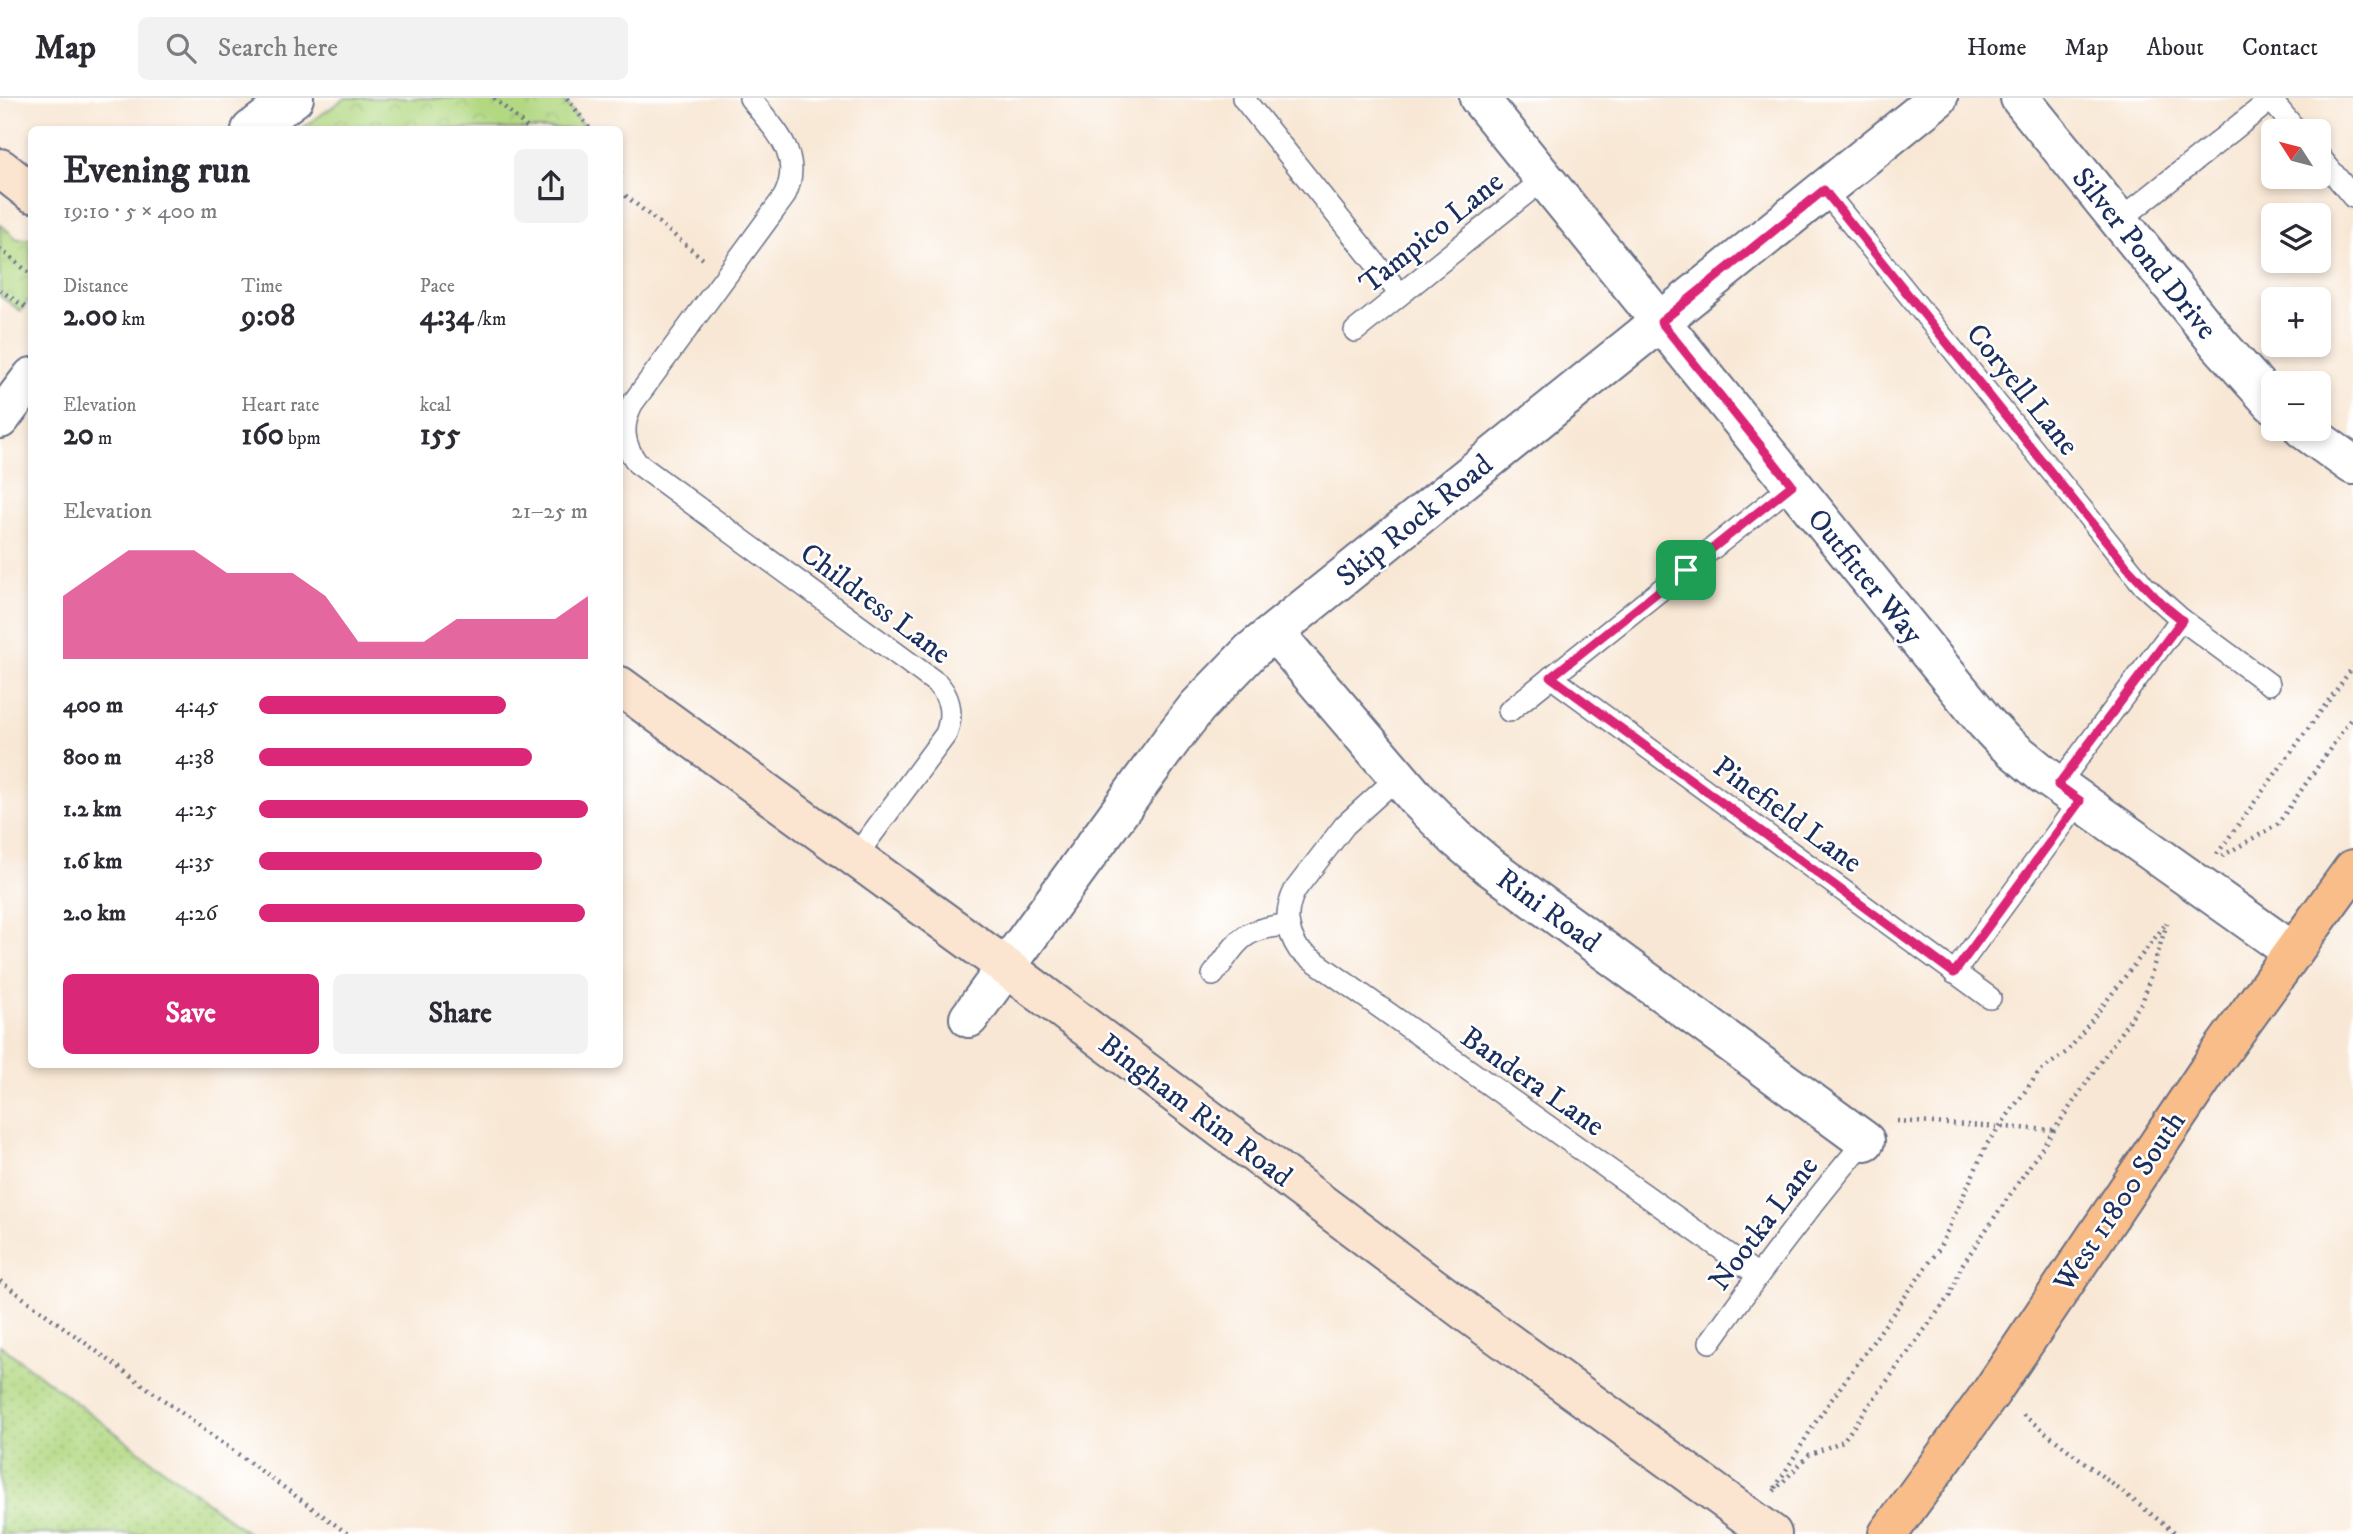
<!DOCTYPE html>
<meta charset="utf-8">
<style>
body{margin:0;font-family:"IM FELL DW Pica",serif;background:#f2f2f3;color:#2b2b33;height:100vh;display:flex;flex-direction:column;font-size:26px;white-space:nowrap}
*{box-sizing:border-box;margin:0}
p{font-size:23px;color:#7c7c81}
.icon{flex:none;width:38px;height:38px;fill:none;stroke:currentColor;stroke-width:2;stroke-linecap:round;stroke-linejoin:round}
.map{position:relative;flex:1;overflow:hidden}
.side{position:absolute;left:28px;top:28px;width:595px;height:942px;display:flex;flex-direction:column;background:#fff;border-radius:10px;box-shadow:0 4px 10px #0003}
.side>*{flex:none}
.needle{width:46px;rotate:306deg}
.tools{position:absolute;left:2261px;top:21px;display:grid;gap:14px}
.tools a{display:grid;place-items:center;width:70px;height:70px;border-radius:10px;background:#fff;box-shadow:0 4px 10px #0003;font-size:35px}
.pin{position:absolute;display:grid;place-items:center;width:60px;height:60px;color:#fff;margin:-30px;border-radius:14px;box-shadow:0 4px 10px #0006}
.round{display:grid;place-items:center;flex:none;width:74px;height:74px;border-radius:10px;background:#f2f2f3}
.headline{display:flex;align-items:center;justify-content:space-between;height:119px;padding:0 35px}
h1{font-size:38px;font-weight:700;line-height:52px}
.figures{display:grid;grid-template-columns:repeat(3,1fr);gap:10px;height:119px;padding:7px 35px}
.figures div{display:grid;align-content:center}
.figures b{font-size:30px;font-weight:700}
.figures small{font-size:19px;font-weight:400}
.figures p{font-size:19px}
.chart{height:196px;padding:14px 35px}
.chart p{display:flex;justify-content:space-between}
.chart svg{width:100%;height:126px;margin-top:7px;fill:#db2777;opacity:.7}
.primary-button{display:flex;gap:14px;margin-top:auto;padding:14px 35px}
.primary-button a{flex:1;height:80px;border-radius:10px;background:#db2777;color:#fff;font-size:28px;font-weight:700;line-height:80px;text-align:center}
.primary-button a+a{background:#f2f2f3;color:#2b2b33}
ul{padding:0 35px;list-style:none;font-size:23px}
li{display:grid;grid-template-columns:112px 84px 1fr;align-items:center;height:52px}
li i{height:18px;border-radius:9px;background:#db2777}
header{display:flex;align-items:center;gap:42px;box-sizing:border-box;height:98px;padding:0 35px;background:#fff;border-bottom:2px solid #e1e1e2}
header strong{font-size:33px}
nav{display:flex;gap:38px;margin-inline-start:auto;font-size:24px}
.search{width:490px;height:63px;background:#f2f2f3;display:flex;align-items:center;gap:18px;box-sizing:border-box;padding:0 24px;border-radius:10px;color:#7c7c81;font-size:26px}
.map>svg:first-child{display:block}
.grass{fill:url(#grass-dots);stroke:#668470;stroke-width:2}
.park{fill:url(#park-crowns);stroke:#668470;stroke-width:2}
.lines{fill:none;stroke-linecap:round;stroke-linejoin:round}
.lane-casing{stroke:#686f87;stroke-width:24}
.street-casing{stroke:#686f87;stroke-width:42}
.secondary-casing{stroke:#686f87;stroke-width:42}
.primary-casing{stroke:#686f87;stroke-width:42}
.path{stroke:#686f87;stroke-width:4.5;stroke-dasharray:2 5;stroke-linecap:butt}
.lane{stroke:#fff;stroke-width:21}
.street{stroke:#fff;stroke-width:38}
.secondary{stroke:#fce5d0;stroke-width:38}
.primary{stroke:#f8bd89;stroke-width:38}
.route-casing{stroke:#fff;stroke-width:14}
.route{stroke:#db2777;stroke-width:9}
.labels{text-anchor:middle;stroke-width:5;stroke-linejoin:round;paint-order:stroke}
.street-label{font-size:30px;fill:#1b2f5e;stroke:#fff}
</style>
<header>
<strong>Map</strong>
<div class="search"><svg class="icon" aria-label="search" viewBox="0 0 24 24"><circle cx="10" cy="10" r="6"/><path d="M15 15l6 6"/></svg>Search here</div>
<nav><a>Home</a><a>Map</a><a>About</a><a>Contact</a></nav>
</header>
<div class="map">
<svg width="2353" height="1436" viewBox="0 0 2353 1436">
<defs>
<pattern id="grass-dots" width="8" height="8" patternUnits="userSpaceOnUse" patternTransform="scale(1.75)"><rect width="8" height="8" fill="#b2d882"/><path d="M2 2h.1M6 6h.1" fill="none" stroke="#98ba73" stroke-width="1.8" stroke-linecap="round"/></pattern>
<pattern id="park-crowns" width="20" height="18" patternUnits="userSpaceOnUse" patternTransform="scale(1.75)"><rect width="20" height="18" fill="#b2d882"/><path d="M2 6a3 3 0 1 1 6 0M12 15a3 3 0 1 1 6 0" fill="none" stroke="#98ba73"/></pattern>
</defs>
<rect width="100%" height="100%" fill="#fff"/>
<filter id="ink" filterUnits="userSpaceOnUse"><feTurbulence type="fractalNoise" baseFrequency=".0143" numOctaves="2"/><feDisplacementMap in="SourceGraphic" scale="14" xChannelSelector="R" yChannelSelector="G"/><feConvolveMatrix kernelMatrix="1 2 1 2 8 2 1 2 1" color-interpolation-filters="sRGB"/></filter>
<filter id="wash" filterUnits="userSpaceOnUse"><feTurbulence type="fractalNoise" baseFrequency=".00686" numOctaves="4" result="noise"/><feDisplacementMap in="SourceGraphic" scale="28" xChannelSelector="R" yChannelSelector="G"/><feGaussianBlur stdDeviation="1.57" result="paint"/><feColorMatrix in="noise" values="0 0 0 0 0 0 0 0 0 0 0 0 0 0 0 0 0 1.4 0 .05"/><feComposite in="paint" operator="in"/></filter>
<g filter="url(#wash)">
<rect width="100%" height="100%" fill="#f8e7d4"/>
<path class="grass" d="M0 1247 249 1436H0Z"/>
<g class="park">
<path d="M345 0H562L586 31H301Z"/>
<path d="M0 126 17 141H31V198L21 213 0 198Z"/>
</g>
</g>
<g filter="url(#ink)">
<g class="lines">
<defs>
<g id="lane">
<path d="M750 0C774 32 805 57 784 99L632 306C621 328 623 346 637 365L938 586C951 601 953 617 946 636L855 759"/>
<path d="M1243 0 1400 196"/>
<path d="M2271 2 2297 33"/>
<path d="M2319 58 2353 99"/>
<path d="M1824 92 2144 488 2181 521 2269 586"/>
<path d="M2120 122 2273 0"/>
<path d="M1355 233 1545 80"/>
<path d="M1551 579 1990 900"/>
<path d="M1509 613 1792 387"/>
<path d="M1399 678 1345 727 1295 792C1284 814 1286 832 1299 852L1758 1177"/>
<path d="M2058 687 2181 521"/>
<path d="M1954 875 2080 703"/>
<path d="M1213 877C1240 842 1240 831 1287 827"/>
<path d="M1710 1244C1759 1175 1810 1107 1865 1043"/>
</g>
<g id="street">
<path d="M1479 0 1986 625 2004 644 2044 677 2293 854"/>
<path d="M2020 0 2219 246 2273 306"/>
<path d="M251 32 294 0"/>
<path d="M0 321 32 279"/>
<path d="M2303 331 2353 367"/>
<path d="M1275 535 1417 701 1456 740 1489 768 1865 1043"/>
<path d="M969 920 1173 640 1197 609 1251 553 1938 0"/>
</g>
<g id="secondary">
<path d="M0 70 32 95"/>
<path d="M620 588 1006 869 1470 1217 1772 1436"/>
</g>
<path id="primary" d="M1888 1436 1992 1293 2217 959 2353 771"/>
</defs>
<use href="#lane" class="lane-casing"/>
<use href="#street" class="street-casing"/>
<use href="#secondary" class="secondary-casing"/>
<use href="#primary" class="primary-casing"/>
<g class="path">
<path d="M494 0 530 32"/>
<path d="M567 0 591 32"/>
<path d="M620 67 623 70 620 75"/>
<path d="M620 93 703 161"/>
<path d="M0 151 32 177"/>
<path d="M0 192 25 209"/>
<path d="M2217 756 2353 569"/>
<path d="M2222 758 2277 727 2353 618"/>
<path d="M1897 1023 2055 1032"/>
<path d="M0 1183 348 1436"/>
<path d="M2023 1317 2177 1436"/>
<path d="M1775 1390 1817 1322 1939 1151 1987 1046 2039 974 2068 953 2164 828"/>
<path d="M1774 1393 1809 1357 1843 1343 1950 1197 1962 1167 2143 902 2167 825"/>
</g>
<use href="#lane" class="lane"/>
<use href="#street" class="street"/>
<use href="#secondary" class="secondary"/>
<use href="#primary" class="primary"/>
</g>
</g>
<g class="lines" filter="url(#ink)">
<defs>
<path id="route" d="M1824 92 2128 470 2161 505 2182 522 2058 687 2080 703 1954 875 1551 579 1792 387 1661 224Z"/>
</defs>
<use href="#route" class="route-casing"/>
<use href="#route" class="route"/>
</g>
<g class="labels">
<g class="street-label">
<text transform="translate(1431 134) rotate(-39)" y="10">Tampico Lane</text>
<text transform="translate(2145 155) rotate(51)" y="10">Silver Pond Drive</text>
<text transform="translate(2023 291) rotate(51)" y="10">Coryell Lane</text>
<text transform="translate(1414 422) rotate(-39)" y="10">Skip Rock Road</text>
<text transform="translate(1866 478) rotate(51)" y="10">Outfitter Way</text>
<text transform="translate(876 505) rotate(37)" y="10">Childress Lane</text>
<text transform="translate(1788 716) rotate(36)" y="10">Pinefield Lane</text>
<text transform="translate(1549 812) rotate(36)" y="10">Rini Road</text>
<text transform="translate(1533 983) rotate(35)" y="10">Bandera Lane</text>
<text transform="translate(1196 1012) rotate(37)" y="10">Bingham Rim Road</text>
<text transform="translate(2119 1103) rotate(-56)" y="10">West 11800 South</text>
<text transform="translate(1763 1125) rotate(-53)" y="10">Nootka Lane</text>
</g>
</g>
</svg>
<div class="tools">
<a><svg class="needle" viewBox="-14 -14 28 28"><path d="M0-13l5 13h-10z" fill="#e53935"/><path d="M0 13l5-13h-10z" fill="#7c7c81"/></svg></a>
<a><svg class="icon" aria-label="layers" viewBox="0 0 24 24"><path d="M12 4l9 5-9 5-9-5zM3 14l9 5 9-5"/></svg></a>
<a>+</a>
<a>−</a>
</div>
<div class="pin" style="left:1686px;top:472px;background:#1e9e55"><svg class="icon" aria-label="arrive" viewBox="0 0 24 24"><path d="M6 21V4h12l-3 4 3 4H6"/></svg></div>
<section class="side">
<div class="headline"><div><h1>Evening run</h1><p>19:10 · 5 × 400 m</p></div><a class="round"><svg class="icon" aria-label="share" viewBox="0 0 24 24"><path d="M12 15V3M7 8l5-5 5 5M5 13v7h14v-7"/></svg></a></div>
<div class="figures">
<div><p>Distance</p><b>2.00<small> km</small></b></div>
<div><p>Time</p><b>9:08</b></div>
<div><p>Pace</p><b>4:34<small> /km</small></b></div>
</div>
<div class="figures">
<div><p>Elevation</p><b>20<small> m</small></b></div>
<div><p>Heart rate</p><b>160<small> bpm</small></b></div>
<div><p>kcal</p><b>155</b></div>
</div>
<div class="chart"><p><span>Elevation</span>21–25 m</p>
<svg viewBox="0 0 160 44" preserveAspectRatio="none"><path d="M0 44V22L10 14L20 6L30 6L40 6L50 14L60 14L70 14L80 22L90 38L100 38L110 38L120 30L130 30L140 30L150 30L160 22V44z"/></svg>
</div>
<ul>
<li><b>400 m</b>4:45<i style="width:75%"></i></li>
<li><b>800 m</b>4:38<i style="width:83%"></i></li>
<li><b>1.2 km</b>4:25<i style="width:100%"></i></li>
<li><b>1.6 km</b>4:35<i style="width:86%"></i></li>
<li><b>2.0 km</b>4:26<i style="width:99%"></i></li>
</ul>
<div class="primary-button"><a>Save</a><a>Share</a></div>
</section>
</div>
